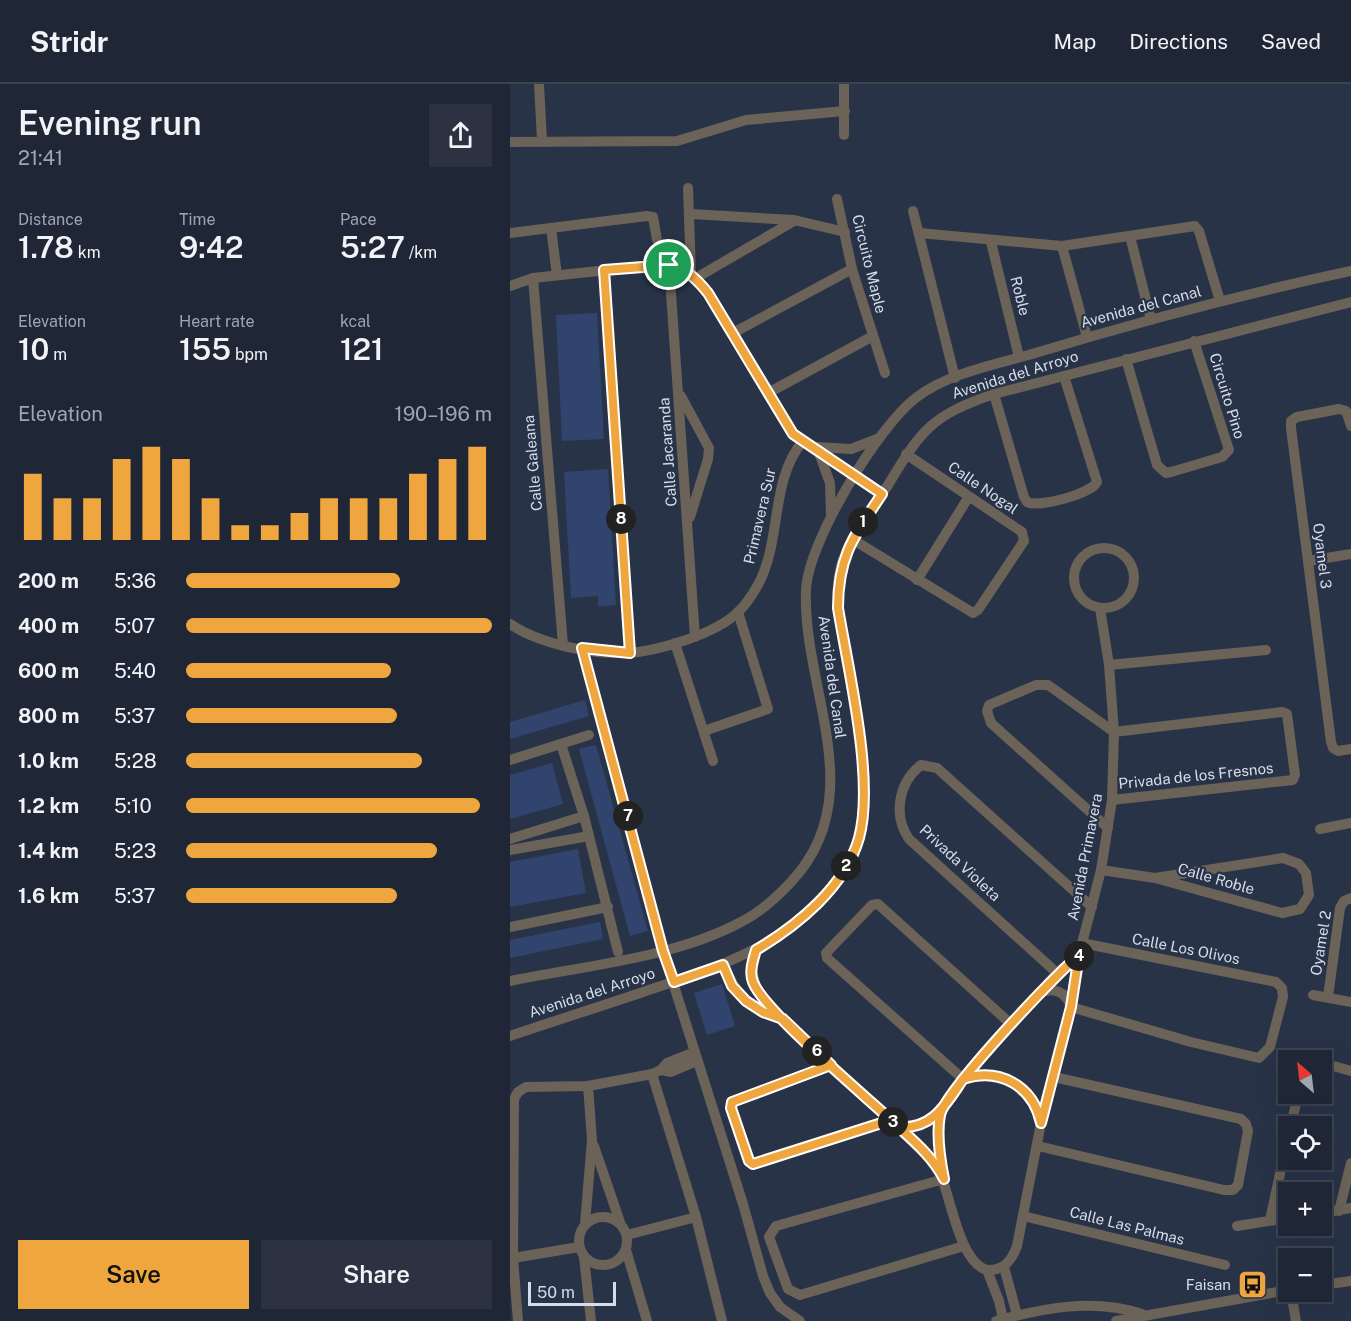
<!DOCTYPE html>
<meta charset="utf-8">
<style>
body{margin:0;font-family:"Public Sans",sans-serif;background:#2c3242;color:#f1f3f6;height:100vh;display:flex;flex-direction:column;font-size:22px;white-space:nowrap}
*{box-sizing:border-box;margin:0}
p{font-size:20px;color:#a1a5ad}
.icon{flex:none;width:33px;height:33px;fill:none;stroke:currentColor;stroke-width:2;stroke-linecap:round;stroke-linejoin:round}
.map{position:relative;flex:1;overflow:hidden}
.panel{display:flex;flex-direction:column;background:#1f2636;width:510px}
.panel>*{flex:none}
.needle{width:39px;rotate:332deg}
.controls{position:absolute;left:768px;top:966px;display:grid;gap:12px}
.controls a{display:grid;place-items:center;width:54px;height:54px;border-radius:0px;background:#1f2636;box-shadow:0 6px 24px #0002,0 0 0 2px #3c4351;font-size:30px}
.scale{position:absolute;left:18px;bottom:15px;width:88px;box-sizing:border-box;padding-left:6px;border:3px solid #d5dcea;border-top:0;font-size:16px;line-height:21px;white-space:nowrap;color:#d5dcea;-webkit-text-stroke:4px #293348;paint-order:stroke}
.pin{position:absolute;display:grid;place-items:center;width:51px;height:51px;color:#fff;margin:-26px;border:3px solid #fff;border-radius:50%;box-shadow:0 2px 6px #0007}
.km{position:absolute;width:30px;height:30px;margin:-15px;border-radius:50%;background:#222;color:#fff;font-size:16px;line-height:30px;text-align:center}
.round{display:grid;place-items:center;flex:none;width:63px;height:63px;border-radius:0px;background:#2c3242}
.headline{display:flex;align-items:center;justify-content:space-between;height:102px;padding:0 18px}
h1{font-size:33px;font-weight:600;line-height:45px}
.metrics{display:grid;grid-template-columns:repeat(3,1fr);gap:9px;height:102px;padding:6px 18px}
.metrics div{display:grid;align-content:center}
.metrics b{font-size:30px;font-weight:600}
.metrics small{font-size:16px;font-weight:400}
.metrics p{font-size:16px}
.chart{height:168px;padding:12px 18px}
.chart p{display:flex;justify-content:space-between}
.chart svg{width:100%;height:108px;margin-top:6px;stroke:#f0a63f;stroke-width:6}
.primary-button{display:flex;gap:12px;margin-top:auto;padding:12px 18px}
.primary-button a{flex:1;height:69px;border-radius:0px;background:#f0a63f;color:#111;font-size:24px;font-weight:600;line-height:69px;text-align:center}
.primary-button a+a{background:#2c3242;color:#f1f3f6}
ul{padding:0 18px;list-style:none;font-size:20px}
li{display:grid;grid-template-columns:96px 72px 1fr;align-items:center;height:45px}
li i{height:15px;border-radius:8px;background:#f0a63f}
header{display:flex;align-items:center;gap:36px;box-sizing:border-box;height:84px;padding:0 30px;background:#1f2636;border-bottom:2px solid #3c4351}
header strong{font-size:28px}
nav{display:flex;gap:33px;margin-inline-start:auto;font-size:21px}
main{display:flex;flex:1;min-height:0}
.map>svg:first-child{display:block}
.building{fill:#31446e}
.lines{fill:none;stroke-linecap:round;stroke-linejoin:round}
.street{stroke:#6b6258;stroke-width:10}
.route-casing{stroke:#fff;stroke-width:12}
.route{stroke:#f0a63f;stroke-width:8}
.labels{text-anchor:middle;stroke-width:4.5;stroke-linejoin:round;paint-order:stroke}
.street-label{font-size:15px;fill:#d5dcea;stroke:#293348}
.poi-label{font-size:15px;fill:#d5dcea;stroke:#293348;text-anchor:end}
</style>
<header>
<strong>Stridr</strong>
<nav><a>Map</a><a>Directions</a><a>Saved</a></nav>
</header>
<main>
<section class="panel">
<div class="headline"><div><h1>Evening run</h1><p>21:41</p></div><a class="round"><svg class="icon" aria-label="share" viewBox="0 0 24 24"><path d="M12 15V3M7 8l5-5 5 5M5 13v7h14v-7"/></svg></a></div>
<div class="metrics">
<div><p>Distance</p><b>1.78<small> km</small></b></div>
<div><p>Time</p><b>9:42</b></div>
<div><p>Pace</p><b>5:27<small> /km</small></b></div>
</div>
<div class="metrics">
<div><p>Elevation</p><b>10<small> m</small></b></div>
<div><p>Heart rate</p><b>155<small> bpm</small></b></div>
<div><p>kcal</p><b>121</b></div>
</div>
<div class="chart"><p><span>Elevation</span>190–196 m</p>
<svg viewBox="0 0 160 44" preserveAspectRatio="none"><path d="M5 44V17M15 44V27M25 44V27M35 44V11M45 44V6M55 44V11M65 44V27M75 44V38M85 44V38M95 44V33M105 44V27M115 44V27M125 44V27M135 44V17M145 44V11M155 44V6"/></svg>
</div>
<ul>
<li><b>200 m</b>5:36<i style="width:70%"></i></li>
<li><b>400 m</b>5:07<i style="width:100%"></i></li>
<li><b>600 m</b>5:40<i style="width:67%"></i></li>
<li><b>800 m</b>5:37<i style="width:69%"></i></li>
<li><b>1.0 km</b>5:28<i style="width:77%"></i></li>
<li><b>1.2 km</b>5:10<i style="width:96%"></i></li>
<li><b>1.4 km</b>5:23<i style="width:82%"></i></li>
<li><b>1.6 km</b>5:37<i style="width:69%"></i></li>
</ul>
<div class="primary-button"><a>Save</a><a>Share</a></div>
</section>
<div class="map">
<svg width="841" height="1237" viewBox="0 0 841 1237">
<rect width="100%" height="100%" fill="#293348"/>
<g class="building">
<path d="M87 229 94 355 52 357 46 231Z"/>
<path d="M98 385 106 521 88 523V512L61 514 54 388Z"/>
<path d="M75 616 79 632 0 655V638Z"/>
<path d="M86 661 138 847 120 852 69 665Z"/>
<path d="M42 679 53 720 0 735V691Z"/>
<path d="M68 765 76 809 0 823V778Z"/>
<path d="M90 838 93 855 0 874V856Z"/>
<path d="M212 900 225 942 197 951 184 909Z"/>
</g>
<g class="lines">
<g class="street">
<path d="M29 0 32 56"/>
<path d="M334 0V51"/>
<path d="M0 58 167 57 236 36 335 27"/>
<path d="M178 104 181 190"/>
<path d="M327 115 342 185 375 289"/>
<path d="M403 127 445 294"/>
<path d="M181 130 284 136 335 148"/>
<path d="M41 144 47 191"/>
<path d="M0 149 137 132 143 133 147 156"/>
<path d="M409 149 552 162 685 142 689 147 710 217"/>
<path d="M620 152 641 236"/>
<path d="M481 158 509 273"/>
<path d="M552 162 577 253"/>
<path d="M159 181 185 553"/>
<path d="M94 186 120 569"/>
<path d="M23 194 53 561"/>
<path d="M186 194 284 137"/>
<path d="M0 202 23 194 144 181C169 181 182 189 198 209L283 350 372 410"/>
<path d="M223 249 342 185"/>
<path d="M616 275 647 381 656 389 661 388 712 373 719 366 684 257"/>
<path d="M258 309 363 252"/>
<path d="M484 310 514 413 517 418C528 424 581 410 587 398L554 292"/>
<path d="M171 312 199 364 198 375 180 433"/>
<path d="M841 342 836 327 829 325 787 333 781 337V344L821 658 823 664 828 667 841 665"/>
<path d="M306 363 341 365 367 355"/>
<path d="M308 366 320 399 321 432"/>
<path d="M342 455 463 529 468 526 514 457 512 448 396 370"/>
<circle cx="594" cy="494" r="30"/>
<path d="M798 477 841 470"/>
<path d="M407 496 458 414"/>
<path d="M0 540C31 561 81 570 118 569 148 567 206 550 228 528 236 521 244 508 249 499 272 454 260 396 293 357"/>
<path d="M165 559 203 677"/>
<path d="M72 564 153 867 233 1120 253 1192 260 1209 270 1223 290 1237"/>
<path d="M599 581 756 566"/>
<path d="M194 647 258 625 228 528"/>
<path d="M51 660 74 732 108 868"/>
<path d="M0 676 79 651"/>
<path d="M598 744 481 639 477 627 479 621 526 601H538L604 648 772 628 777 630 785 691 783 696 602 716"/>
<path d="M810 745 841 739"/>
<path d="M0 755 74 732"/>
<path d="M0 766 79 752"/>
<path d="M591 786 645 794 772 829 790 825 799 811 796 789 789 780 773 774 645 794"/>
<path d="M0 843 98 823"/>
<path d="M246 866 242 887 247 906 273 935 427 1081C440 1107 448 1178 477 1186 494 1187 502 1176 507 1162L531 1039 561 923 569 871 591 786 602 716 604 648 599 581 590 524"/>
<path d="M213 881C225 909 242 927 273 935"/>
<path d="M547 889 399 755C383 732 388 699 411 681L427 684 582 823"/>
<path d="M0 897C74 882 164 874 231 838 249 829 268 812 281 798 362 712 292 605 296 506 298 458 368 342 407 313 439 289 484 281 522 270 627 238 733 210 841 187"/>
<path d="M528 910C542 902 556 907 561 923L681 958 749 974 760 963 773 913 772 904 766 898 572 859"/>
<path d="M803 911 841 918"/>
<path d="M818 913 830 824 834 817 841 814"/>
<path d="M502 941 368 820 362 821 316 869 317 874 453 995C489 984 522 1001 531 1038"/>
<path d="M0 952C44 937 89 923 133 908 202 885 262 868 312 813 328 796 342 777 349 754 364 700 345 624 335 569 330 541 324 514 330 486 337 454 361 428 378 401 411 346 422 331 484 310L841 218"/>
<path d="M780 971 801 976"/>
<path d="M812 979 841 987"/>
<path d="M321 981 222 1018 221 1024 241 1079 246 1080 381 1036"/>
<path d="M151 986 161 988 187 977"/>
<path d="M142 990 186 1133 212 1237"/>
<path d="M430 1028 429 1059 433 1089"/>
<path d="M781 1042 788 1010"/>
<path d="M388 1043 410 1041 430 1028 453 995 547 889 569 871"/>
<path d="M84 1062 110 1138"/>
<path d="M528 1062 714 1106H723L728 1101 738 1047 736 1040 731 1035 544 993"/>
<path d="M434 1095 266 1142 259 1153 278 1205 290 1211 454 1162"/>
<path d="M829 1127 841 1079"/>
<path d="M812 1129 841 1124"/>
<path d="M513 1132 715 1181"/>
<circle cx="93" cy="1157" r="24"/>
<path d="M760 1136 778 1053"/>
<path d="M75 1140 82 1056 78 1002"/>
<path d="M727 1142 778 1134"/>
<path d="M117 1151 186 1133"/>
<path d="M116 1166 137 1237"/>
<path d="M74 1173 81 1237"/>
<path d="M3 1174 69 1163"/>
<path d="M494 1183 507 1231"/>
<path d="M477 1186 489 1217 493 1235"/>
<path d="M812 1201 841 1197"/>
<path d="M781 1208 786 1237"/>
<path d="M8 1237 3 1174 4 1015 8 1008 16 1003 78 1002 142 990 151 986 157 979 185 968"/>
<path d="M486 1237C534 1224 583 1214 632 1230"/>
<path d="M606 1237 778 1206"/>
</g>
</g>
<g class="lines">
<defs>
<path id="route" d="M159 181C177 186 186 194 198 209L283 350 372 410C344 452 328 472 328 524 338 585 365 696 349 754 335 803 288 841 246 866 243 876 239 888 243 898 254 927 353 1010 381 1036 400 1054 422 1071 434 1095 430 1075 426 1051 430 1031 436 1006 545 891 569 871L561 923 531 1039C523 1002 490 983 453 995 436 1020 423 1046 388 1043L381 1036 243 1080 239 1077 221 1024 222 1018 321 981 273 935 253 928 236 917 222 902 213 881 164 898 153 867 72 564 120 569 94 186 159 181"/>
</defs>
<use href="#route" class="route-casing"/>
<use href="#route" class="route"/>
</g>
<defs>
<symbol id="bus-square" viewBox="-11 -11 22 22"><rect x="-9" y="-9" width="18" height="18" rx="4" fill="#f0a63f" stroke="#293348"/><path d="M-5-6H5V4H4V6H2V4H-2V6H-4V4H-5ZM-3.5-4V0h7V-4ZM-3.5 1.2v1.5H-2V1.2ZM2 1.2v1.5H3.5V1.2Z" fill="#111"/></symbol>
</defs>
<g fill-rule="evenodd">
<use href="#bus-square" x="726" y="1184" width="33" height="33"/>
</g>
<g class="labels">
<g class="street-label">
<text transform="translate(359 180) rotate(76)" y="5">Circuito Maple</text>
<text transform="translate(510 212) rotate(76)" y="5">Roble</text>
<text transform="translate(631 223) rotate(-15)" y="5">Avenida del Canal</text>
<text transform="translate(505 291) rotate(-17)" y="5">Avenida del Arroyo</text>
<text transform="translate(717 312) rotate(73)" y="5">Circuito Pino</text>
<text transform="translate(158 368) rotate(-94)" y="5">Calle Jacaranda</text>
<text transform="translate(23 379) rotate(-95)" y="5">Calle Galeana</text>
<text transform="translate(473 404) rotate(34)" y="5">Calle Nogal</text>
<text transform="translate(250 432) rotate(-77)" y="5">Primavera Sur</text>
<text transform="translate(812 472) rotate(83)" y="5">Oyamel 3</text>
<text transform="translate(322 593) rotate(82)" y="5">Avenida del Canal</text>
<text transform="translate(686 692) rotate(-6)" y="5">Privada de los Fresnos</text>
<text transform="translate(575 773) rotate(-79)" y="5">Avenida Primavera</text>
<text transform="translate(450 779) rotate(43)" y="5">Privada Violeta</text>
<text transform="translate(706 795) rotate(16)" y="5">Calle Roble</text>
<text transform="translate(811 859) rotate(-81)" y="5">Oyamel 2</text>
<text transform="translate(676 865) rotate(11)" y="5">Calle Los Olivos</text>
<text transform="translate(82 909) rotate(-18)" y="5">Avenida del Arroyo</text>
<text transform="translate(617 1142) rotate(14)" y="5">Calle Las Palmas</text>
</g>
<g class="poi-label">
<text x="721" y="1206">Faisan</text>
</g>
</g>
</svg>
<div class="controls">
<a><svg class="needle" viewBox="-14 -14 28 28"><path d="M0-13l5 13h-10z" fill="#e53935"/><path d="M0 13l5-13h-10z" fill="#a1a5ad"/></svg></a>
<a><svg class="icon" aria-label="locate" viewBox="0 0 24 24"><circle cx="12" cy="12" r="6"/><path d="M12 2v4M12 18v4M2 12h4M18 12h4"/></svg></a>
<a>+</a>
<a>−</a>
</div>
<div class="scale">50 m</div>
<div class="pin" style="left:159px;top:181px;background:#1e9e55"><svg class="icon" aria-label="arrive" viewBox="0 0 24 24"><path d="M6 21V4h12l-3 4 3 4H6"/></svg></div>
<b class="km" style="left:353px;top:438px">1</b>
<b class="km" style="left:336px;top:782px">2</b>
<b class="km" style="left:383px;top:1038px">3</b>
<b class="km" style="left:569px;top:872px">4</b>
<b class="km" style="left:307px;top:967px">6</b>
<b class="km" style="left:118px;top:732px">7</b>
<b class="km" style="left:111px;top:435px">8</b>
</div>
</main>
